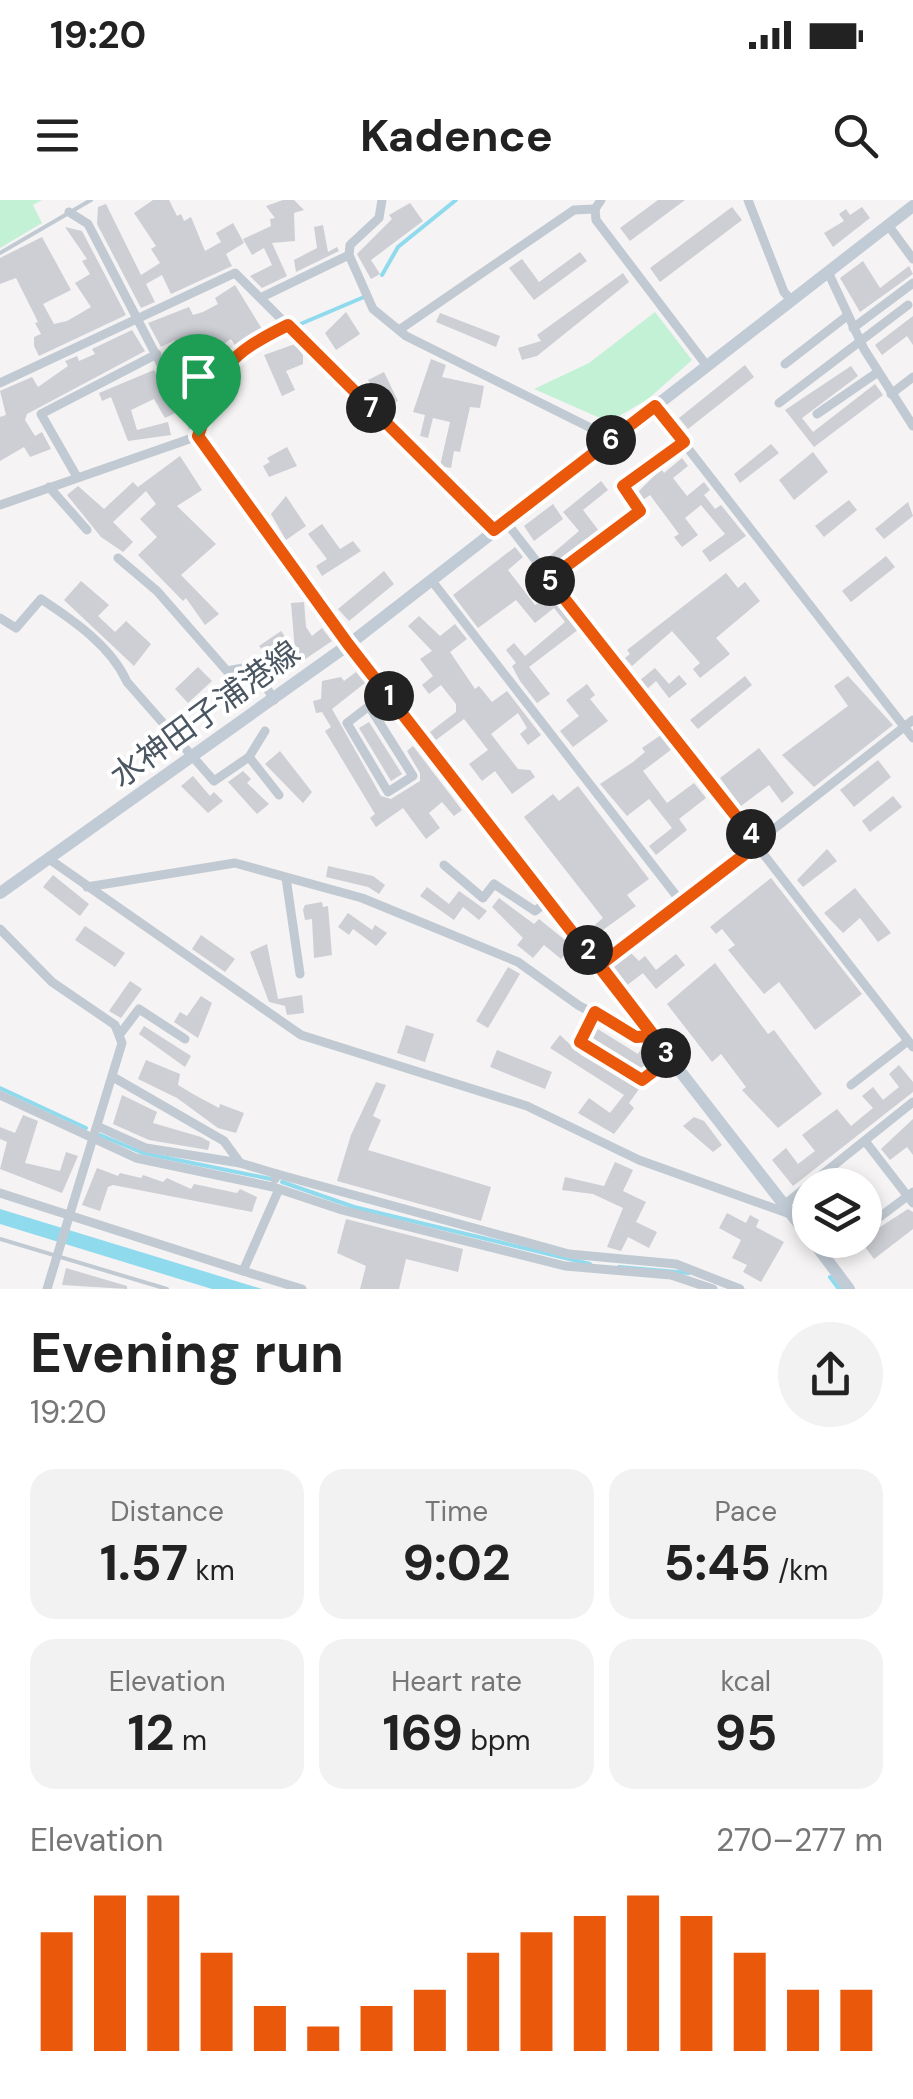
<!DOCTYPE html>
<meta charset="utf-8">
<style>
body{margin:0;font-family:"DM Sans","Noto Sans JP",sans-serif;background:#f2f2f2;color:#222;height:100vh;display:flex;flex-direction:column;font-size:38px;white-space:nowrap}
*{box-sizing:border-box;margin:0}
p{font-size:32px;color:#767676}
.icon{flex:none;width:55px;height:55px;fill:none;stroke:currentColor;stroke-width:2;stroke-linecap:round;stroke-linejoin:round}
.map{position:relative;height:1089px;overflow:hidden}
.sheet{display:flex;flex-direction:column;background:#fff;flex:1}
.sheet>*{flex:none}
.controls{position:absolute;left:792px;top:968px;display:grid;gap:20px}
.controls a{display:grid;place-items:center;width:90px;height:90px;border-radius:50%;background:#fff;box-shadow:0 5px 15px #0003;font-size:50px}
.pin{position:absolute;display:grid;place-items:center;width:85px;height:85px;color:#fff;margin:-102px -42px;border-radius:50% 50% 50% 0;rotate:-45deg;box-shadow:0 0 10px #0007}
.pin .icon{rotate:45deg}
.km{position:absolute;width:50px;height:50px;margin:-25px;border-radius:50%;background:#222;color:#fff;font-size:28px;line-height:50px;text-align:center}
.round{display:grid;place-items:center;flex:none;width:105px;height:105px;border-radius:52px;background:#f2f2f2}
.head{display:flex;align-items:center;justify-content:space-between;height:170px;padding:0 30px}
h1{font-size:55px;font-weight:700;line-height:75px}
.stats{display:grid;grid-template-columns:repeat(3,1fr);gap:15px;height:170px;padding:10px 30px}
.stats div{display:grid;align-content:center;border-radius:25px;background:#f2f2f2;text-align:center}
.stats b{font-size:50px;font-weight:700}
.stats small{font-size:28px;font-weight:400}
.stats p{font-size:28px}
.chart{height:280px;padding:20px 30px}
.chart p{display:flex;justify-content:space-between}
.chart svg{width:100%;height:180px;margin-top:10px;stroke:#ea580c;stroke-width:6}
.status{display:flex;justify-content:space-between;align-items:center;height:70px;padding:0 50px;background:#fff;direction:ltr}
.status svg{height:28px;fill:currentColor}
header{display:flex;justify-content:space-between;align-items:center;height:130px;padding:0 30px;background:#fff;font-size:45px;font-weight:700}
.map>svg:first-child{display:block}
.green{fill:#c3f1d5}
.water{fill:#90daee}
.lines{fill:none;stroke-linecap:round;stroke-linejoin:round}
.stream{stroke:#90daee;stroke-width:4}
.building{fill:#cdcfd5}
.lane{stroke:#c1cad2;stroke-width:4}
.street{stroke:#c1cad2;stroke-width:9}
.secondary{stroke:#c1cbd6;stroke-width:12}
.route-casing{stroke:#fff;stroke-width:20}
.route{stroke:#ea580c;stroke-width:12}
.labels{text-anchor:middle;stroke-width:8;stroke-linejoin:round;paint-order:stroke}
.street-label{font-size:32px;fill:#4a5661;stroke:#fff}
</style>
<div class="status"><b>19:20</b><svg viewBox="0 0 49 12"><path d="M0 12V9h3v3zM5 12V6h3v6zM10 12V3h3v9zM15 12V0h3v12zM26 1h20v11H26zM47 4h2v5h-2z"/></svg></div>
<header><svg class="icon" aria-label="menu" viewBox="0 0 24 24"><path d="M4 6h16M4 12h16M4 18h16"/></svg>Kadence<svg class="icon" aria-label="search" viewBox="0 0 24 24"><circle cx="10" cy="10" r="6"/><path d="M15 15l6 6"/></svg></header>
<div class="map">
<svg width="913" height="1089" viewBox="0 0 913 1089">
<rect width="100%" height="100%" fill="#f5f3f3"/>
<g class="green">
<path d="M0 0H42L33 5 42 23 0 48Z"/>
<path d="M655 112 692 160 648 199 609 222 534 189 589 163Z"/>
</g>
<path class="water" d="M0 1009 262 1089H212L0 1024Z"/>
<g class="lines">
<g class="stream">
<path d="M382 75 398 47 456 0"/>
<path d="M298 125 364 97"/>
<path d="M205 235 215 201"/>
<path d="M0 888 86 928"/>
<path d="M100 935 143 953 271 979"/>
<path d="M282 982 354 1007 590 1064"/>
<path d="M619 1067 689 1073"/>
<path d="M830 1077 839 1089"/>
</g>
</g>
<g class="building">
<path d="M153 0H169L177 16 181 14 184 21 191 17 205 51 221 42 216 33 233 23 244 43 226 54 232 66 171 94 162 75 146 84 155 102 141 108 97 24 98 7 106 4 141 75 160 63 151 49 156 46 134 13Z"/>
<path d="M283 0H294L304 10 294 13 295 41 272 43 287 76 262 88 250 76 272 65 264 48 252 55 243 39 271 26 270 19 275 18 266 6Z"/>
<path d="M658 0H685L630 41 620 28Z"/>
<path d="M410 3 423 21 371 60 380 74 371 79 357 54 392 19 389 15Z"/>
<path d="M732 7 742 20 660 82 650 68Z"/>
<path d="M862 7 870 18 833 47 824 33 844 21 839 14 846 9 850 15Z"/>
<path d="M323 25 328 52 337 47 339 51 296 72 294 60 317 48 314 27Z"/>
<path d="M65 27 82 31 126 115 39 156 34 146V137L41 134 35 123 38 122 16 78 0 84V58L42 37 71 90 43 104 54 124 67 121 91 107 75 83 90 74 82 61 87 59Z"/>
<path d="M580 52 587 61 534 100 509 68 522 59 539 82Z"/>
<path d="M863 61 880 88 909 66 913 74 860 112 840 78Z"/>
<path d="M623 73 629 82 537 156 522 160 518 148 541 141 537 135Z"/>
<path d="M235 85 262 129 236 147 231 139 193 166 175 140 161 147 148 123 189 107 193 115 203 112 218 104 215 98Z"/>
<path d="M346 112 360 134 336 150 325 133Z"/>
<path d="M440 113 500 136 496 147 436 122Z"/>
<path d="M913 116V145L907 136 882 155 875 145Z"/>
<path d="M132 130 145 151 27 214 25 220 35 236 42 232 51 249 30 257 24 247 0 261V217L6 215 0 191 32 177 38 187 68 166 65 161 77 156 79 161 95 154 92 149Z"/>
<path d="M295 144 303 155V164L286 171 295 190 282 196 264 155Z"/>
<path d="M431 159 446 165 442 177 484 186 480 208 470 207 460 252 454 251 451 268 440 266 450 222 433 218 428 238 420 236 425 215 413 212Z"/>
<path d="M745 165 754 177 688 229 679 218Z"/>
<path d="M851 166 858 176 802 218 813 232 875 184 883 195 814 247 785 210Z"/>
<path d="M154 170 177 212 165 218 154 199 131 210 137 230 168 222 171 235 128 241 111 197 102 201 99 193Z"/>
<path d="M384 172 398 201 383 209 368 180Z"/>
<path d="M771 244 779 253 740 283 734 274Z"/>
<path d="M287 247 297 266 269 277 263 266 270 262 267 258Z"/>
<path d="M813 252 828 272 794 300 779 280Z"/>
<path d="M180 256 202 290 177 306 216 344 181 375 219 414 205 425 186 398 183 401 138 355 157 337 140 319 156 304 146 291 113 322 133 342 123 352 101 337 67 295 78 286 104 309 133 282 138 287Z"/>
<path d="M682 258 688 266 673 278 687 296 704 282 710 290 704 295 715 309 721 305 746 336 710 362 702 351 725 334 701 305 685 318 698 335 682 347 674 337 679 334 650 295 643 300 637 293 661 269 664 273Z"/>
<path d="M601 281 608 290 583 310 599 331 551 367 545 360 579 331 563 312Z"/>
<path d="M286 296 306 326 286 340 271 314Z"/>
<path d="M849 300 857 310 824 337 815 326Z"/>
<path d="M908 302 913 316 884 339 875 329Z"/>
<path d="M553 304 563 319 534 341 524 326Z"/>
<path d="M322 324 340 349 353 341 361 351 322 376 316 366 327 359 308 334Z"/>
<path d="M515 347 523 357 508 370 535 405 551 394 579 429 529 467 550 494 537 503 520 481 512 466 516 463 506 450 514 443 525 456 565 422 554 408 535 423 516 400 478 428 453 395Z"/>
<path d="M886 356 895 367 851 402 842 391Z"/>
<path d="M384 371 394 384 349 421 338 409Z"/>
<path d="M726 373 738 388 745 382 760 401 716 438 730 454 700 478 693 469 700 463 672 431 632 466 625 458 630 454 627 450Z"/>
<path d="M81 381 109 405 98 416 115 432 126 421 151 444 134 466 64 400Z"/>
<path d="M304 402 306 427 312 436 322 428 332 441 283 474 259 446 281 431 295 451 291 403Z"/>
<path d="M419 416 440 436 455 424 467 439 450 452 475 489 479 486 492 502 507 491 541 535 528 545 520 534 527 528 518 513 491 534 518 569 530 570 535 577 512 594 495 571 482 581 469 564 488 550 464 519 436 540 430 532 456 512V504L441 485 429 494 422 485 433 476 420 459 432 451 408 426Z"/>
<path d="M198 467 212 481 188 503 175 489Z"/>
<path d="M655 468 669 484 679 475 687 484 669 498 656 481 647 489 640 480Z"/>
<path d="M356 472 365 483 332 509 381 596 391 599 420 581V573L407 551 413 546 462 610 454 616 442 602 429 613 440 628 426 639 403 608 376 627 370 618 375 614 325 531 331 527 322 512 316 513 313 501 321 499 322 481 341 477 344 481Z"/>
<path d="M745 476 752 485 698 529 690 520Z"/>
<path d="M848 476 893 525 814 587 782 555 848 506 834 486Z"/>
<path d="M587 484 595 495 590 499 608 521 573 547 560 531 579 516 566 500Z"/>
<path d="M369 522 402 574 391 581 359 528Z"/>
<path d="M661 535 672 549 643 571 667 603 694 583 706 598 679 619 687 630 656 655 649 646 672 628 649 599 627 616 600 584 633 562 645 552 642 548Z"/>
<path d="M759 548 794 593 782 603 769 585 741 606 720 578Z"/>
<path d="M280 551 312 592 303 603 265 564Z"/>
<path d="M878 560 891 577 854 607 840 590Z"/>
<path d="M243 571 251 579 247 583 269 604 257 614 228 582Z"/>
<path d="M193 576 210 596 214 592 223 601 208 613 181 586Z"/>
<path d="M578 586 649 679 627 695 636 706 596 735 591 728 603 718 524 617 553 594 559 601Z"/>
<path d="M893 596 902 607 870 632 862 621Z"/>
<path d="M827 649 837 661 803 687 797 680Z"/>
<path d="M328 666 373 676 385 685 379 694 368 687 326 677Z"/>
<path d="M53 675 89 704 80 716 43 687Z"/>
<path d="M771 678 862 794 815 830 779 782 764 794 728 750 735 745 722 729 716 734 710 727Z"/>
<path d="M427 687 449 704 459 691 487 711 479 720 463 707 454 720 420 696Z"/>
<path d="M855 688 891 733 878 742 860 718 843 733 824 713Z"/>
<path d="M499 698 534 724 539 719 565 740 571 748 561 759 544 745 533 758 517 745 523 738 492 707Z"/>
<path d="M322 702 323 707 328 706 332 755 314 758 312 719 305 720 303 710 305 705Z"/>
<path d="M348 713 372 730 375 725 387 733 376 746 353 729 349 735 338 727Z"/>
<path d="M85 726 125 753 115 767 75 740Z"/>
<path d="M201 735 235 759 225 772 192 749Z"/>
<path d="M267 744 278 799 302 795 304 813 287 815 285 806 269 802 250 752Z"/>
<path d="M630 752 639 761 645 756 656 770 676 754 685 765 656 789 643 773 626 786 612 767Z"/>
<path d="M715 763 768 834 774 830 822 894 778 928 742 890 746 887 721 854 712 862 667 804Z"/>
<path d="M508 767 520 774 488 828 476 821Z"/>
<path d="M130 781 142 789 121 818 109 811Z"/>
<path d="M201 796 212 803 198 838 174 822 180 812 187 816Z"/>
<path d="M406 825 434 834 425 862 397 853Z"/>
<path d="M144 826 191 856 185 867 139 834Z"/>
<path d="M596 828 638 854 643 846 652 852 648 858 654 862 643 870 629 863 591 838Z"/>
<path d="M560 835 581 855 639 889 629 903 634 908 614 934 578 913 589 898 610 913 624 895 550 848Z"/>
<path d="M497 850 552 872 545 889 490 867Z"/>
<path d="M146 860 180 874 178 885 193 894 219 908 220 904 244 913 236 933 218 928 177 898 138 879Z"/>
<path d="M899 865 913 882V892L793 986 772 960 786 948 798 964 815 951 802 935 837 909 851 926 873 908 862 896 873 887 883 900 899 887 889 874Z"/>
<path d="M376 882 386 885 373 916 381 920 368 950 491 987 481 1021 337 981 351 935Z"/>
<path d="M122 895 157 912 153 923 201 937 210 942 208 950 149 940 113 924Z"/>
<path d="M23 915 38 921 25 963 60 971 66 952 78 956 62 993 0 969 7 942 0 939V927L15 933Z"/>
<path d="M694 917 704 921 722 945 713 952 683 926Z"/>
<path d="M913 919V955L907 947 890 960 881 949Z"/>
<path d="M615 962 633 970 623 991 646 1002 636 1022 657 1032 649 1048 628 1037 621 1051 607 1047 623 1008 593 994 562 990 565 977 604 986Z"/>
<path d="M97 968 118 976 120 973 141 978 143 975 163 982 167 978 191 989 194 984 237 993 240 989 257 997 252 1012 113 985 108 987 100 1011 82 1005Z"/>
<path d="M908 1009 913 1012V1029L874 1059 860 1040Z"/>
<path d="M727 1013 746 1023 750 1015 759 1020 756 1027 784 1042 761 1082 743 1072 747 1065 732 1058 741 1040 719 1028Z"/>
<path d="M346 1019 463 1049 458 1072 406 1059 399 1089H360L366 1066 337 1053Z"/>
<path d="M66 1068 127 1086V1089L62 1085Z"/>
</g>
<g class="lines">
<g class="lane">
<path d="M0 53 91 0"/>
<path d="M0 1039 167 1089"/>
</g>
<g class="street">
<path d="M601 0 595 9 596 20 707 166"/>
<path d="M748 0 784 92 791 100"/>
<path d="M69 12 88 24 198 236"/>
<path d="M888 25 913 59"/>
<path d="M349 55 373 109 406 136 613 239"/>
<path d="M828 72 864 149 913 226"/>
<path d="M262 97 349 55 350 45 379 18 382 0"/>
<path d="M853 128 913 83"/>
<path d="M399 130 574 10 595 9"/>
<path d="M785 164 847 116"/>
<path d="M0 183 235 73 494 331"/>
<path d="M891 194 913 177"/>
<path d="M779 203 908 105"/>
<path d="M655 206 913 538"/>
<path d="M817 214 878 172"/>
<path d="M198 236C222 168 221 158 288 125"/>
<path d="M77 277 41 214 157 154"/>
<path d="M49 287 87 330"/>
<path d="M0 305 198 236"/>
<path d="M506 322 913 847"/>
<path d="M118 358 157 391 227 471 254 466 274 500"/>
<path d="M549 379 640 311 623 286 684 241"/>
<path d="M432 381 682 703"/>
<path d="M0 418 16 428 41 399C73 420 111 446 127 482L214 581 249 557 265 531"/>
<path d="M369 506 413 576 388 592 347 523 386 493"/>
<path d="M249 557 279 595"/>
<path d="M49 659 301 835 527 906 639 960 790 1014"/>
<path d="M444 665 483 698 494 684 535 711 549 700"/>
<path d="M286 678 300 774"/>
<path d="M87 687 235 663 362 698 518 762 578 805 636 837 653 835"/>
<path d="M0 729 52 782 115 825 122 843 47 1089"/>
<path d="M600 765 913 520"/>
<path d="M595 812 580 843 642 881 671 859"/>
<path d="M120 834 139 809 185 839"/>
<path d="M113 877 224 941 240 963 277 974 275 979"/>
<path d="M851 885 908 841"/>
<path d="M0 895 136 958 273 987 342 1010 565 1066 671 1075 713 1089"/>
<path d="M97 926 146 948 240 963"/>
<path d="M865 941 913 1003"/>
<path d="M277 974 569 1054 676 1064 740 1089"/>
<path d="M0 993 243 1071 279 989"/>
<path d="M784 1005 913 902"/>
<path d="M865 1028 913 992"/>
<path d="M826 1057 849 1040"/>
<path d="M243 1071 302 1089"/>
</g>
<g class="secondary">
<path d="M198 236 348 445 810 1038"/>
<path d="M0 693 348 445 913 6"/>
<path d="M812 1040 849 1089"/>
</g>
</g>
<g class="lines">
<defs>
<path id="route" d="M198 236 348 444 653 836 636 837 595 812 580 842 642 880 671 858 600 765 758 644 549 379 640 311 623 286 684 242 655 206 494 330 288 125C221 158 222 168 198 236"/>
</defs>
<use href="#route" class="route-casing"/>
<use href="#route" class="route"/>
</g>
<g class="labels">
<g class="street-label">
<text transform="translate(205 514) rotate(-36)" y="11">水神田子浦港線</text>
</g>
</g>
</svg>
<div class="controls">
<a><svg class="icon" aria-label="layers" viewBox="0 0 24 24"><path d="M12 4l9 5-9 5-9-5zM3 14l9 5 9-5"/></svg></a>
</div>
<div class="pin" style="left:198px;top:236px;background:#1e9e55"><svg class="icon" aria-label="arrive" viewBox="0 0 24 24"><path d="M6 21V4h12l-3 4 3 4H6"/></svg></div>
<b class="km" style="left:389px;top:496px">1</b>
<b class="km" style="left:588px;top:750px">2</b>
<b class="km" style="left:666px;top:853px">3</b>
<b class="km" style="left:751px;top:634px">4</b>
<b class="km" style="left:550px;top:381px">5</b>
<b class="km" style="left:611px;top:240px">6</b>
<b class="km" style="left:371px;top:208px">7</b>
</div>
<section class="sheet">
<div class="head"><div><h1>Evening run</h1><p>19:20</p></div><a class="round"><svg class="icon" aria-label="share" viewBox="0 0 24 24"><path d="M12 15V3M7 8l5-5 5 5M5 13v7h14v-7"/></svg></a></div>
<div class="stats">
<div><p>Distance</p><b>1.57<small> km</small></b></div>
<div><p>Time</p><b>9:02</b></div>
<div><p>Pace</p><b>5:45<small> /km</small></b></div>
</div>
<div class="stats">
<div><p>Elevation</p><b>12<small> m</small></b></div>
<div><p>Heart rate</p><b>169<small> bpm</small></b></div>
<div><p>kcal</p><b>95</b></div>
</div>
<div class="chart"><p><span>Elevation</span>270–277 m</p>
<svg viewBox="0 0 160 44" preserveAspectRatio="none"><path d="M5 44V15M15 44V6M25 44V6M35 44V20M45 44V33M55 44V38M65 44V33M75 44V29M85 44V20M95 44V15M105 44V11M115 44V6M125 44V11M135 44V20M145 44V29M155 44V29"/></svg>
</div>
</section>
